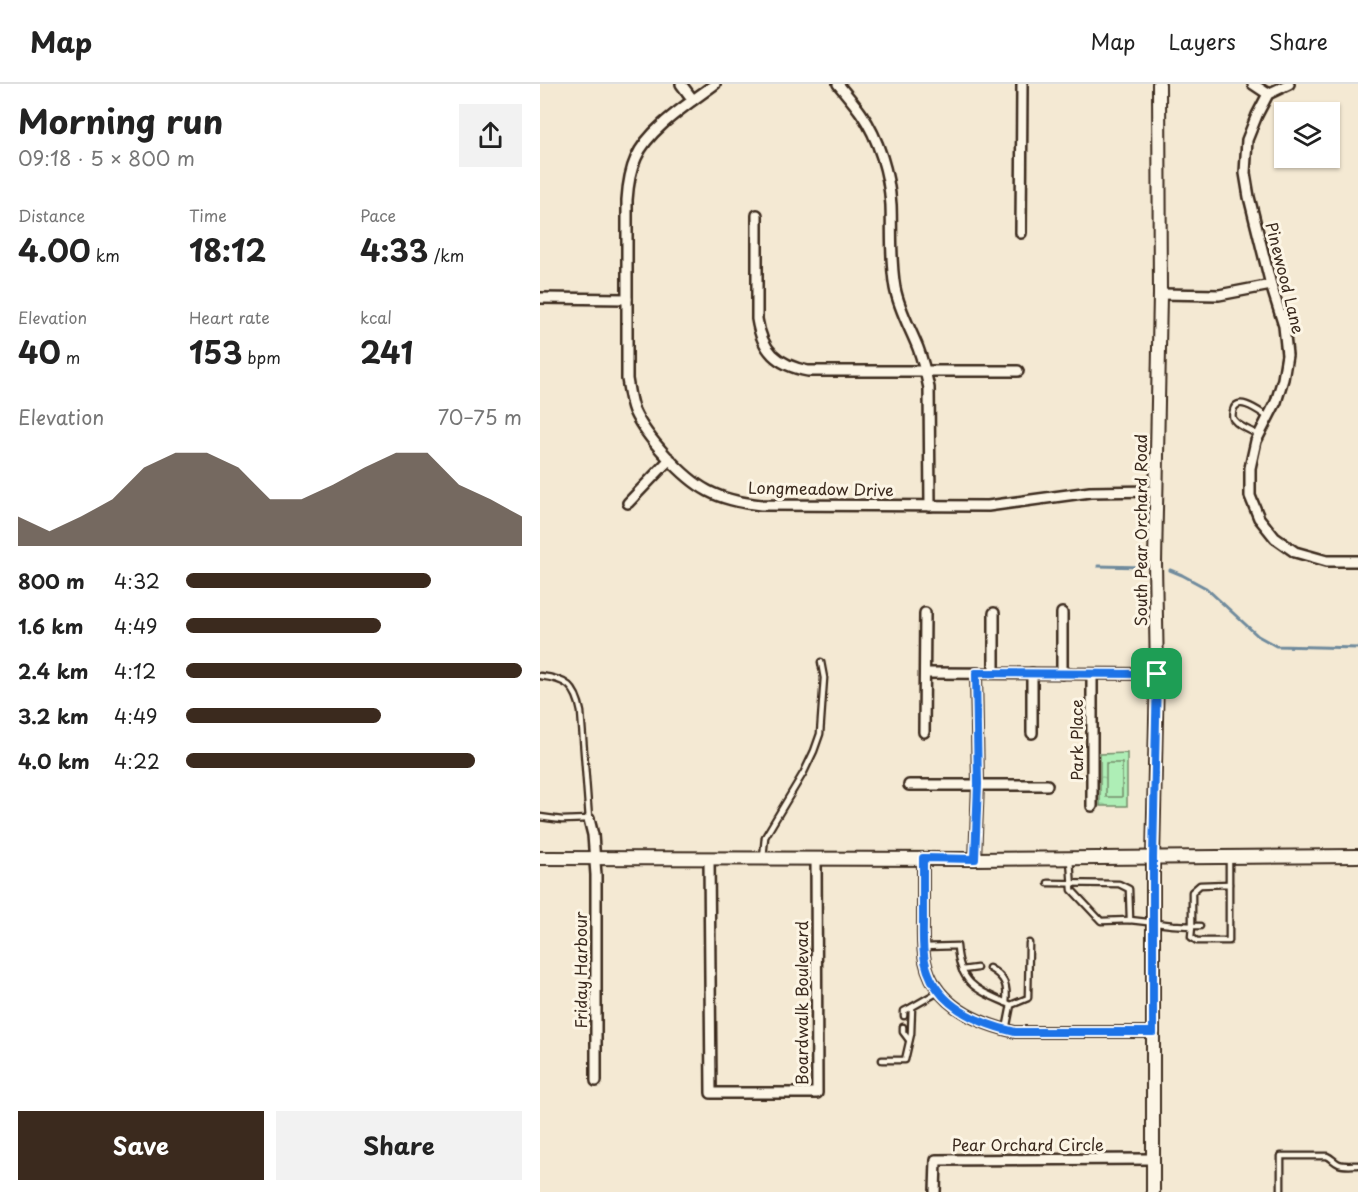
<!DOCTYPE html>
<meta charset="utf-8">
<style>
body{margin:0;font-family:"Playpen Sans",sans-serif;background:#f2f2f2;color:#222;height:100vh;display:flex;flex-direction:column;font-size:22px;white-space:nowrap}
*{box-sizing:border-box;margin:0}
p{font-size:20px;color:#767676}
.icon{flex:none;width:33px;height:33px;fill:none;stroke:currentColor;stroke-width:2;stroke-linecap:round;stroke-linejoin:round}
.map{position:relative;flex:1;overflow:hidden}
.side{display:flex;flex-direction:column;background:#fff;width:540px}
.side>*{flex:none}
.tools{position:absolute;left:734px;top:18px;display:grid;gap:12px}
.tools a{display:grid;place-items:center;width:66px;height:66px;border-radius:0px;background:#fff;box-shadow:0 2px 4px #0004;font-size:30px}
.pin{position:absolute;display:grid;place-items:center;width:51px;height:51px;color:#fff;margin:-26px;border-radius:12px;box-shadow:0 3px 9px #0006}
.round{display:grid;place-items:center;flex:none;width:63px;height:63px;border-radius:0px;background:#f2f2f2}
.headline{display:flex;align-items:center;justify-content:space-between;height:102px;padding:0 18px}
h1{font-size:33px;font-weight:700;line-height:45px}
.figures{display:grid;grid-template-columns:repeat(3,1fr);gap:9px;height:102px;padding:6px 18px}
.figures div{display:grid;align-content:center}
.figures b{font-size:30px;font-weight:700}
.figures small{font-size:16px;font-weight:400}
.figures p{font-size:16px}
.chart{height:168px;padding:12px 18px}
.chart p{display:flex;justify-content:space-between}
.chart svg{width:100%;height:108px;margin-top:6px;fill:#3b2a1e;opacity:.7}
.cta{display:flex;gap:12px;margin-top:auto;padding:12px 18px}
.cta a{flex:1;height:69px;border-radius:0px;background:#3b2a1e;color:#fff;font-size:24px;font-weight:700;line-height:69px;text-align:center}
.cta a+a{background:#f2f2f2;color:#222}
ul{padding:0 18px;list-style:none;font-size:20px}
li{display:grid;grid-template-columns:96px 72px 1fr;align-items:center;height:45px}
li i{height:15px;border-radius:8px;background:#3b2a1e}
header{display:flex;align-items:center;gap:36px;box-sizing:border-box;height:84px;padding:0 30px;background:#fff;border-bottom:2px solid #e0e0e0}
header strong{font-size:28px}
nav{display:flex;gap:33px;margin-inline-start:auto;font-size:21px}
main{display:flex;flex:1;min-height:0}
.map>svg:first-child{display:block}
.park{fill:url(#park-crowns);stroke:#748c6a;stroke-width:1.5}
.pitch{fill:#aeeeb6;stroke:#748c6a;stroke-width:1.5}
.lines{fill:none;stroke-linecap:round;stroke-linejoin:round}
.stream{stroke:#6f8b9d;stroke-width:3}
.lane-casing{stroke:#3b2a1e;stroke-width:9}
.street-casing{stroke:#3b2a1e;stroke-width:14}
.secondary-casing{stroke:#3b2a1e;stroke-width:16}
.lane{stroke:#fcf5e5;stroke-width:4.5}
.street{stroke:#fcf5e5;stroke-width:9}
.secondary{stroke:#fcf5e5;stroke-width:12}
.route-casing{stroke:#fff;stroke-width:12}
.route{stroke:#1a73e8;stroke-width:8}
.labels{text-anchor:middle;stroke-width:6;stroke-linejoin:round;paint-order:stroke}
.street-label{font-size:16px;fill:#3b2a1e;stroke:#fcf5e5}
</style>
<header>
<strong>Map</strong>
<nav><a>Map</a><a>Layers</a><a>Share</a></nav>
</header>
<main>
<section class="side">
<div class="headline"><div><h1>Morning run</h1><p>09:18 · 5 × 800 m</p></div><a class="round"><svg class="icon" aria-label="share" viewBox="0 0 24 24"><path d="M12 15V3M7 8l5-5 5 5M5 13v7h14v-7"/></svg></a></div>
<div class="figures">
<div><p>Distance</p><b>4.00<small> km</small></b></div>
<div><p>Time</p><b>18:12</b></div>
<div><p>Pace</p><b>4:33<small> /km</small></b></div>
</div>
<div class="figures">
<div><p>Elevation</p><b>40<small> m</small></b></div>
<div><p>Heart rate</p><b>153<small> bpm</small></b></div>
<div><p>kcal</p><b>241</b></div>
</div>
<div class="chart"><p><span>Elevation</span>70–75 m</p>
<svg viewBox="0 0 160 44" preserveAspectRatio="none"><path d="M0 44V32L10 38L20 32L30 25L40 12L50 6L60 6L70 12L80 25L90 25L100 19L110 12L120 6L130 6L140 19L150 25L160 32V44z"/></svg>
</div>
<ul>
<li><b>800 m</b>4:32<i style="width:73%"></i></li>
<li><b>1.6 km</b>4:49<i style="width:58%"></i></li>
<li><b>2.4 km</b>4:12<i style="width:100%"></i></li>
<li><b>3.2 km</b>4:49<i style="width:58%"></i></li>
<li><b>4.0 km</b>4:22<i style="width:86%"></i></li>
</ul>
<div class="cta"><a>Save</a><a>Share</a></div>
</section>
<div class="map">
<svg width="818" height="1108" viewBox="0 0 818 1108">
<defs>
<pattern id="park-crowns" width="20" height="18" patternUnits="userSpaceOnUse" patternTransform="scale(1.5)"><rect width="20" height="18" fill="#aeeeb6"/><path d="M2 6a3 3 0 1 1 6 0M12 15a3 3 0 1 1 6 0" fill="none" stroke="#97cc9c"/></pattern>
</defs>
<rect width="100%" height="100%" fill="#f4e9d3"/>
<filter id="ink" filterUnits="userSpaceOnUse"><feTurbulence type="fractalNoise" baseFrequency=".0167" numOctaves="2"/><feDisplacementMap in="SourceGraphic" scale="12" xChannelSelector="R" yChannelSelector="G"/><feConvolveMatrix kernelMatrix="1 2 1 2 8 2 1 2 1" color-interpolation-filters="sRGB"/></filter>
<g filter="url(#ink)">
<path class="park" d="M587 669V722H560V670Z"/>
<rect class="pitch" x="566" y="679" width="16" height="34"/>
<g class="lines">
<g class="stream">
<path d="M558 482 604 483"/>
<path d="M630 486 642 491 666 504 718 552 736 562 818 564"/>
</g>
<defs>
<g id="lane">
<path d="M719 351C712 347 699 343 694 336 692 334 692 331 693 327 697 310 720 328 728 333"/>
<path d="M0 592C27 595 36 602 41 628L49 735 22 736 0 733"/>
<path d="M689 773V800"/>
<path d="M223 774 225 753 264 688 274 667 280 650 284 594 281 578"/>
<path d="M530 774 532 806 561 837 590 836 633 841 652 842V808L660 801 689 800V857H657L651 853 652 842H660"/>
<path d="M508 799 579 800 589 805 590 836"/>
<path d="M383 863 417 862C420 902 438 906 471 921"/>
<path d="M449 884C465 893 468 901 466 919"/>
<path d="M422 886 437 884"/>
<path d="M364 932V927L372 923"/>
<path d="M363 943V948L369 956"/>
<path d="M466 946 471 921 488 914 489 859"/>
<path d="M342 976H365L371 950 372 923 400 907"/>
<path d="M741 1108V1072H787C792 1074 794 1078 799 1080 804 1082 812 1081 818 1081"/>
</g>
<g id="street">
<path d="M141 0 153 16"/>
<path d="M175 0C150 19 108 45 96 74 90 87 88 101 87 116V295C89 306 90 317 94 327 106 353 143 394 168 407 185 416 203 419 221 421L448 422 550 408 617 407"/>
<path d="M298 0C306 10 314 19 321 29 339 55 349 90 351 121 352 148 350 176 355 204 359 225 370 244 378 264 383 277 386 290 389 304L390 422"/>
<path d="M713 0 728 10"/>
<path d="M749 0 728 10 717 31 707 56 705 89 709 113 731 201 744 242 747 271 743 295 736 318 716 357 710 384V412L719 434 735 454 755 468 787 477H818"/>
<path d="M217 131V235C222 267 237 281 268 287H478"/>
<path d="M481 149 482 0"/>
<path d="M620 210 679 211 731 201"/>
<path d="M0 214 87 215"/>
<path d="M88 419 130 375"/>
<path d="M385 589 617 590"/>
<path d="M454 589V529"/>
<path d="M522 590V529"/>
<path d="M384 648 385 529"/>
<path d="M492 649V589"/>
<path d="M369 701H507"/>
<path d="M552 722V590"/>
<path d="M49 735 53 751 56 791V997"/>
<path d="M169 774 171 1009H277L276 774"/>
<path d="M383 774C383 795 383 815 383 835 383 849 382 863 385 877 394 920 436 939 475 948H613"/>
<path d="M435 775 438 700 436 589"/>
<path d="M395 1108 396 1076 613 1075"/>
</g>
<g id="secondary">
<path d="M0 774 435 775 818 772"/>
<path d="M613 1108V774L617 590 615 479 620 210 619 0"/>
</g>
</defs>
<use href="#lane" class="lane-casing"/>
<use href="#street" class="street-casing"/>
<use href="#secondary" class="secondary-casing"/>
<use href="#lane" class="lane"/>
<use href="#street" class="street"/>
<use href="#secondary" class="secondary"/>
</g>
</g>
<g class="lines" filter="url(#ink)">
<defs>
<path id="route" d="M436 589 617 590 613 774V948H475C436 939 394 921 385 877 382 863 383 849 383 835 383 815 383 795 383 774L435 775 438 700Z"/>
</defs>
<use href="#route" class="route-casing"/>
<use href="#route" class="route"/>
</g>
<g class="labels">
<g class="street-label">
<text transform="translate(745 194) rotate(76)" y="6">Pinewood Lane</text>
<text transform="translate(281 405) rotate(1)" y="6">Longmeadow Drive</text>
<text transform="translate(601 446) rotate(-90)" y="6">South Pear Orchard Road</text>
<text transform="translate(537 656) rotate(-90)" y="6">Park Place</text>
<text transform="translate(41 886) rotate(-90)" y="6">Friday Harbour</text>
<text transform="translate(262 919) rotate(-90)" y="6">Boardwalk Boulevard</text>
<text x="488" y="1067">Pear Orchard Circle</text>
</g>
</g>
</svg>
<div class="tools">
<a><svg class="icon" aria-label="layers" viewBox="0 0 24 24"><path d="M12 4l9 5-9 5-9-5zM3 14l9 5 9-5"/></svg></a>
</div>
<div class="pin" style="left:617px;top:590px;background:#1e9e55"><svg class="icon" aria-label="arrive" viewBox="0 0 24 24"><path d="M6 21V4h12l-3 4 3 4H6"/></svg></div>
</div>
</main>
